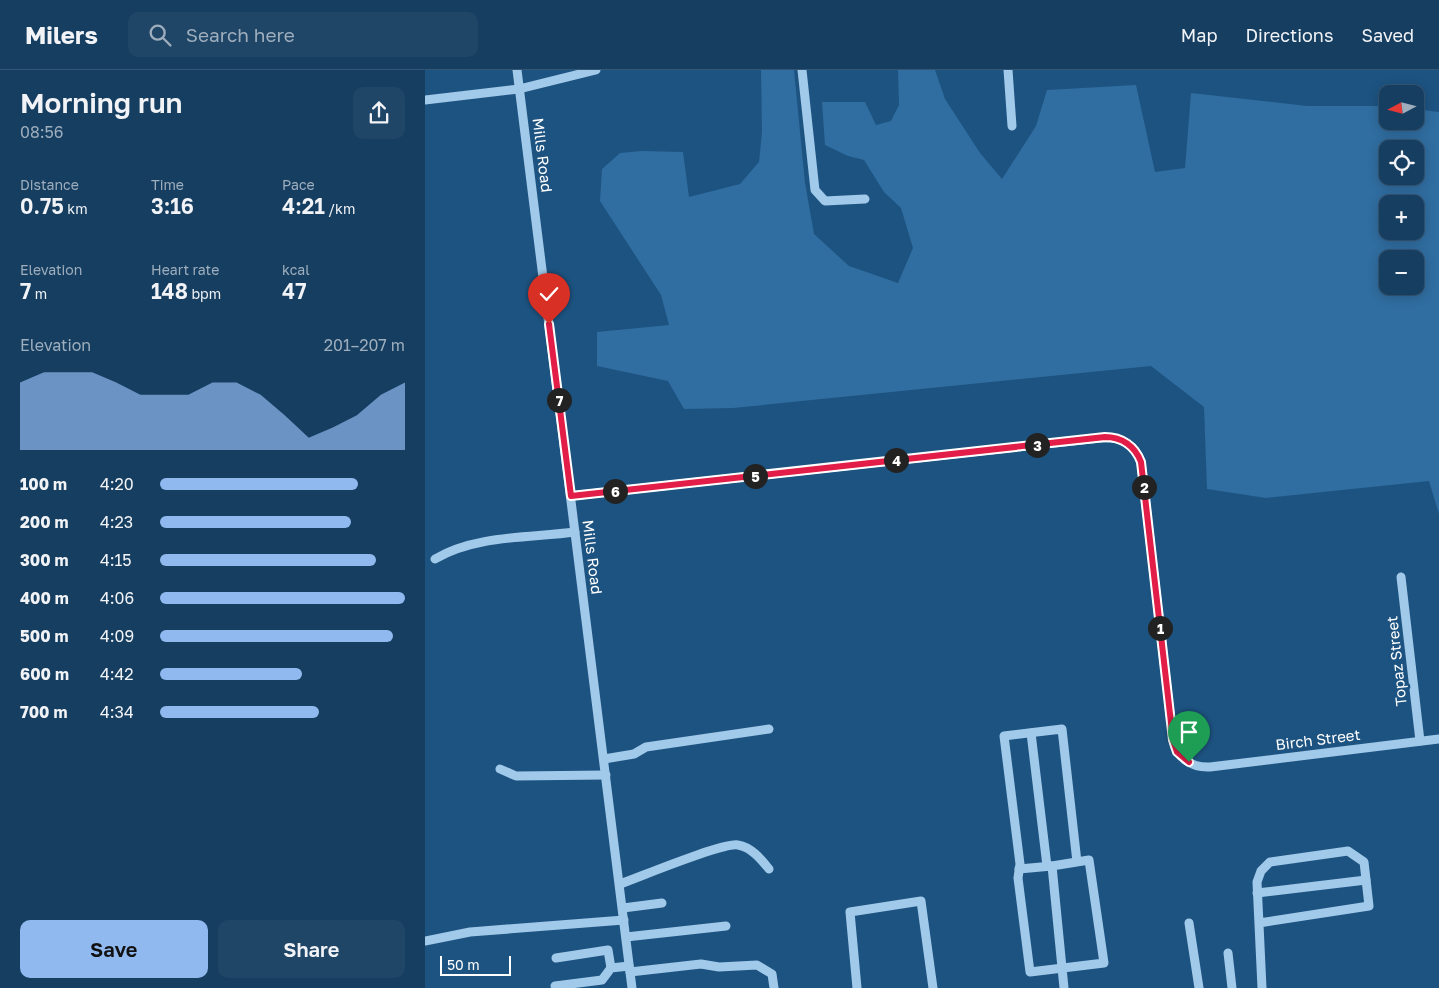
<!DOCTYPE html>
<meta charset="utf-8">
<style>
body{margin:0;font-family:"Golos Text",sans-serif;background:#1f4567;color:#f1f3f6;height:100vh;display:flex;flex-direction:column;font-size:19px;white-space:nowrap}
*{box-sizing:border-box;margin:0}
p{font-size:16px;color:#9eaebd}
.icon{flex:none;width:28px;height:28px;fill:none;stroke:currentColor;stroke-width:2;stroke-linecap:round;stroke-linejoin:round}
.map{position:relative;flex:1;overflow:hidden}
.sheet{display:flex;flex-direction:column;background:#163e61;width:425px}
.sheet>*{flex:none}
.needle{width:32px;rotate:263deg}
.fabs{position:absolute;left:954px;top:15px;display:grid;gap:10px}
.fabs a{display:grid;place-items:center;width:45px;height:45px;border-radius:10px;background:#163e61;box-shadow:0 2px 12px #0003,0 0 0 1px #355776;font-size:25px}
.scale{position:absolute;left:15px;bottom:12px;width:71px;box-sizing:border-box;padding-left:5px;border:2px solid #fff;border-top:0;font-size:14px;line-height:18px;white-space:nowrap;color:#fff;-webkit-text-stroke:4px #1d5381;paint-order:stroke}
.pin{position:absolute;display:grid;place-items:center;width:42px;height:42px;color:#fff;margin:-51px -21px;border-radius:50% 50% 50% 0;rotate:-45deg;box-shadow:0 0 5px #0007}
.pin .icon{rotate:45deg}
.km{position:absolute;width:25px;height:25px;margin:-12px;border-radius:50%;background:#222;color:#fff;font-size:14px;line-height:25px;text-align:center}
.round{display:grid;place-items:center;flex:none;width:52px;height:52px;border-radius:10px;background:#1f4567}
.headline{display:flex;align-items:center;justify-content:space-between;height:85px;padding:0 20px}
h1{font-size:28px;font-weight:600;line-height:38px}
.metrics{display:grid;grid-template-columns:repeat(3,1fr);gap:8px;height:85px;padding:5px 20px}
.metrics div{display:grid;align-content:center}
.metrics b{font-size:21px;font-weight:600}
.metrics small{font-size:14px;font-weight:400}
.metrics p{font-size:14px}
.chart{height:140px;padding:10px 20px}
.chart p{display:flex;justify-content:space-between}
.chart svg{width:100%;height:90px;margin-top:5px;fill:#90b9f0;opacity:.7}
.action{display:flex;gap:10px;margin-top:auto;padding:10px 20px}
.action a{flex:1;height:58px;border-radius:10px;background:#90b9f0;color:#111;font-size:20px;font-weight:600;line-height:58px;text-align:center}
.action a+a{background:#1f4567;color:#f1f3f6}
ul{padding:0 20px;list-style:none;font-size:16px}
li{display:grid;grid-template-columns:80px 60px 1fr;align-items:center;height:38px}
li i{height:12px;border-radius:6px;background:#90b9f0}
header{display:flex;align-items:center;gap:30px;box-sizing:border-box;height:70px;padding:0 25px;background:#163e61;border-bottom:1px solid #355776}
header strong{font-size:24px}
nav{display:flex;gap:28px;margin-inline-start:auto;font-size:18px}
.search{width:350px;height:45px;background:#1f4567;display:flex;align-items:center;gap:12px;box-sizing:border-box;padding:0 18px;border-radius:10px;color:#9eaebd;font-size:19px}
main{display:flex;flex:1;min-height:0}
.map>svg:first-child{display:block}
.green{fill:#306da0;fill-rule:evenodd}
.lines{fill:none;stroke-linecap:round;stroke-linejoin:round}
.minor{stroke:#a1c9e9;stroke-width:9}
.route-casing{stroke:#fff;stroke-width:10}
.route{stroke:#e11d48;stroke-width:6}
.labels{text-anchor:middle;stroke-width:5;stroke-linejoin:round;paint-order:stroke}
.street-label{font-size:15px;fill:#fff;stroke:#1d5381}
</style>
<header>
<strong>Milers</strong>
<div class="search"><svg class="icon" aria-label="search" viewBox="0 0 24 24"><circle cx="10" cy="10" r="6"/><path d="M15 15l6 6"/></svg>Search here</div>
<nav><a>Map</a><a>Directions</a><a>Saved</a></nav>
</header>
<main>
<section class="sheet">
<div class="headline"><div><h1>Morning run</h1><p>08:56</p></div><a class="round"><svg class="icon" aria-label="share" viewBox="0 0 24 24"><path d="M12 15V3M7 8l5-5 5 5M5 13v7h14v-7"/></svg></a></div>
<div class="metrics">
<div><p>Distance</p><b>0.75<small> km</small></b></div>
<div><p>Time</p><b>3:16</b></div>
<div><p>Pace</p><b>4:21<small> /km</small></b></div>
</div>
<div class="metrics">
<div><p>Elevation</p><b>7<small> m</small></b></div>
<div><p>Heart rate</p><b>148<small> bpm</small></b></div>
<div><p>kcal</p><b>47</b></div>
</div>
<div class="chart"><p><span>Elevation</span>201–207 m</p>
<svg viewBox="0 0 160 44" preserveAspectRatio="none"><path d="M0 44V11L10 6L20 6L30 6L40 11L50 17L60 17L70 17L80 11L90 11L100 17L110 27L120 38L130 33L140 27L150 17L160 11V44z"/></svg>
</div>
<ul>
<li><b>100 m</b>4:20<i style="width:81%"></i></li>
<li><b>200 m</b>4:23<i style="width:78%"></i></li>
<li><b>300 m</b>4:15<i style="width:88%"></i></li>
<li><b>400 m</b>4:06<i style="width:100%"></i></li>
<li><b>500 m</b>4:09<i style="width:95%"></i></li>
<li><b>600 m</b>4:42<i style="width:58%"></i></li>
<li><b>700 m</b>4:34<i style="width:65%"></i></li>
</ul>
<div class="action"><a>Save</a><a>Share</a></div>
</section>
<div class="map">
<svg width="1014" height="918" viewBox="0 0 1014 918">
<rect width="100%" height="100%" fill="#1d5381"/>
<path class="green" d="M336 0H369L380 113 389 164 424 196 473 213 488 178 476 138 459 122 439 90 423 86 400 75 397 32H440L451 55 466 51 474 35 473 0H510L520 29 555 83 577 109 611 56 622 20 711 15 730 102 760 98 766 23 882 36H962V51H990V39L1014 42V444L1004 411 841 428 782 419 779 337 726 296 308 338 259 339 243 311 172 296V262L244 255 236 225 175 131 177 99 195 83 217 81 258 82 264 127 315 114 334 92 337 62ZM962 79H990V106H962ZM962 134H990V161H962ZM962 189H990V216H962Z"/>
<g class="lines">
<g class="minor">
<path d="M92 0 207 918"/>
<path d="M377 0 390 120 400 131 440 129"/>
<path d="M583 0 587 56"/>
<path d="M0 30 94 19 171 0"/>
<path d="M146 426 675 368C694 366 710 374 716 392L748 670C751 688 767 698 785 697L1014 669"/>
<path d="M10 489C50 465 105 468 150 462"/>
<path d="M976 507 995 671"/>
<path d="M606 663 622 796"/>
<path d="M179 689 209 684 221 677 344 659"/>
<path d="M75 699 91 706 181 705"/>
<path d="M594 799 627 796"/>
<path d="M195 814C215 807 298 772 313 775 326 777 336 789 344 799"/>
<path d="M832 823 941 810"/>
<path d="M198 838 237 833"/>
<path d="M764 853 774 918"/>
<path d="M834 853 944 836 939 792 923 781 845 792 836 801 832 812 837 918"/>
<path d="M201 867 301 856"/>
<path d="M0 871 45 862 199 850"/>
<path d="M803 883 807 918"/>
<path d="M131 888 183 880 186 898"/>
<path d="M205 902 276 894 294 897 332 895 347 904 349 918"/>
<path d="M130 916 177 910 186 898 204 896"/>
<path d="M432 918 425 842 496 831 508 918"/>
<path d="M639 918 627 796 664 790 679 893 605 902 593 808 595 794 579 666 637 659 652 792"/>
</g>
</g>
<g class="lines">
<defs>
<path id="route" d="M124 254 146 426 680 367C697 367 710 376 716 392L748 670 752 682 764 692"/>
</defs>
<use href="#route" class="route-casing"/>
<use href="#route" class="route"/>
</g>
<g class="labels">
<g class="street-label">
<text transform="translate(117 85) rotate(83)" y="5">Mills Road</text>
<text transform="translate(167 487) rotate(83)" y="5">Mills Road</text>
<text transform="translate(972 591) rotate(-96)" y="5">Topaz Street</text>
<text transform="translate(893 670) rotate(-7)" y="5">Birch Street</text>
</g>
</g>
</svg>
<div class="fabs">
<a><svg class="needle" viewBox="-14 -14 28 28"><path d="M0-13l5 13h-10z" fill="#e53935"/><path d="M0 13l5-13h-10z" fill="#9eaebd"/></svg></a>
<a><svg class="icon" aria-label="locate" viewBox="0 0 24 24"><circle cx="12" cy="12" r="6"/><path d="M12 2v4M12 18v4M2 12h4M18 12h4"/></svg></a>
<a>+</a>
<a>−</a>
</div>
<div class="scale">50 m</div>
<div class="pin" style="left:764px;top:692px;background:#1e9e55"><svg class="icon" aria-label="arrive" viewBox="0 0 24 24"><path d="M6 21V4h12l-3 4 3 4H6"/></svg></div>
<div class="pin" style="left:124px;top:254px;background:#d93025"><svg class="icon" aria-label="check" viewBox="0 0 24 24"><path d="M5 12l5 5 9-10"/></svg></div>
<b class="km" style="left:735px;top:558px">1</b>
<b class="km" style="left:719px;top:417px">2</b>
<b class="km" style="left:612px;top:375px">3</b>
<b class="km" style="left:471px;top:390px">4</b>
<b class="km" style="left:330px;top:406px">5</b>
<b class="km" style="left:190px;top:421px">6</b>
<b class="km" style="left:134px;top:330px">7</b>
</div>
</main>
